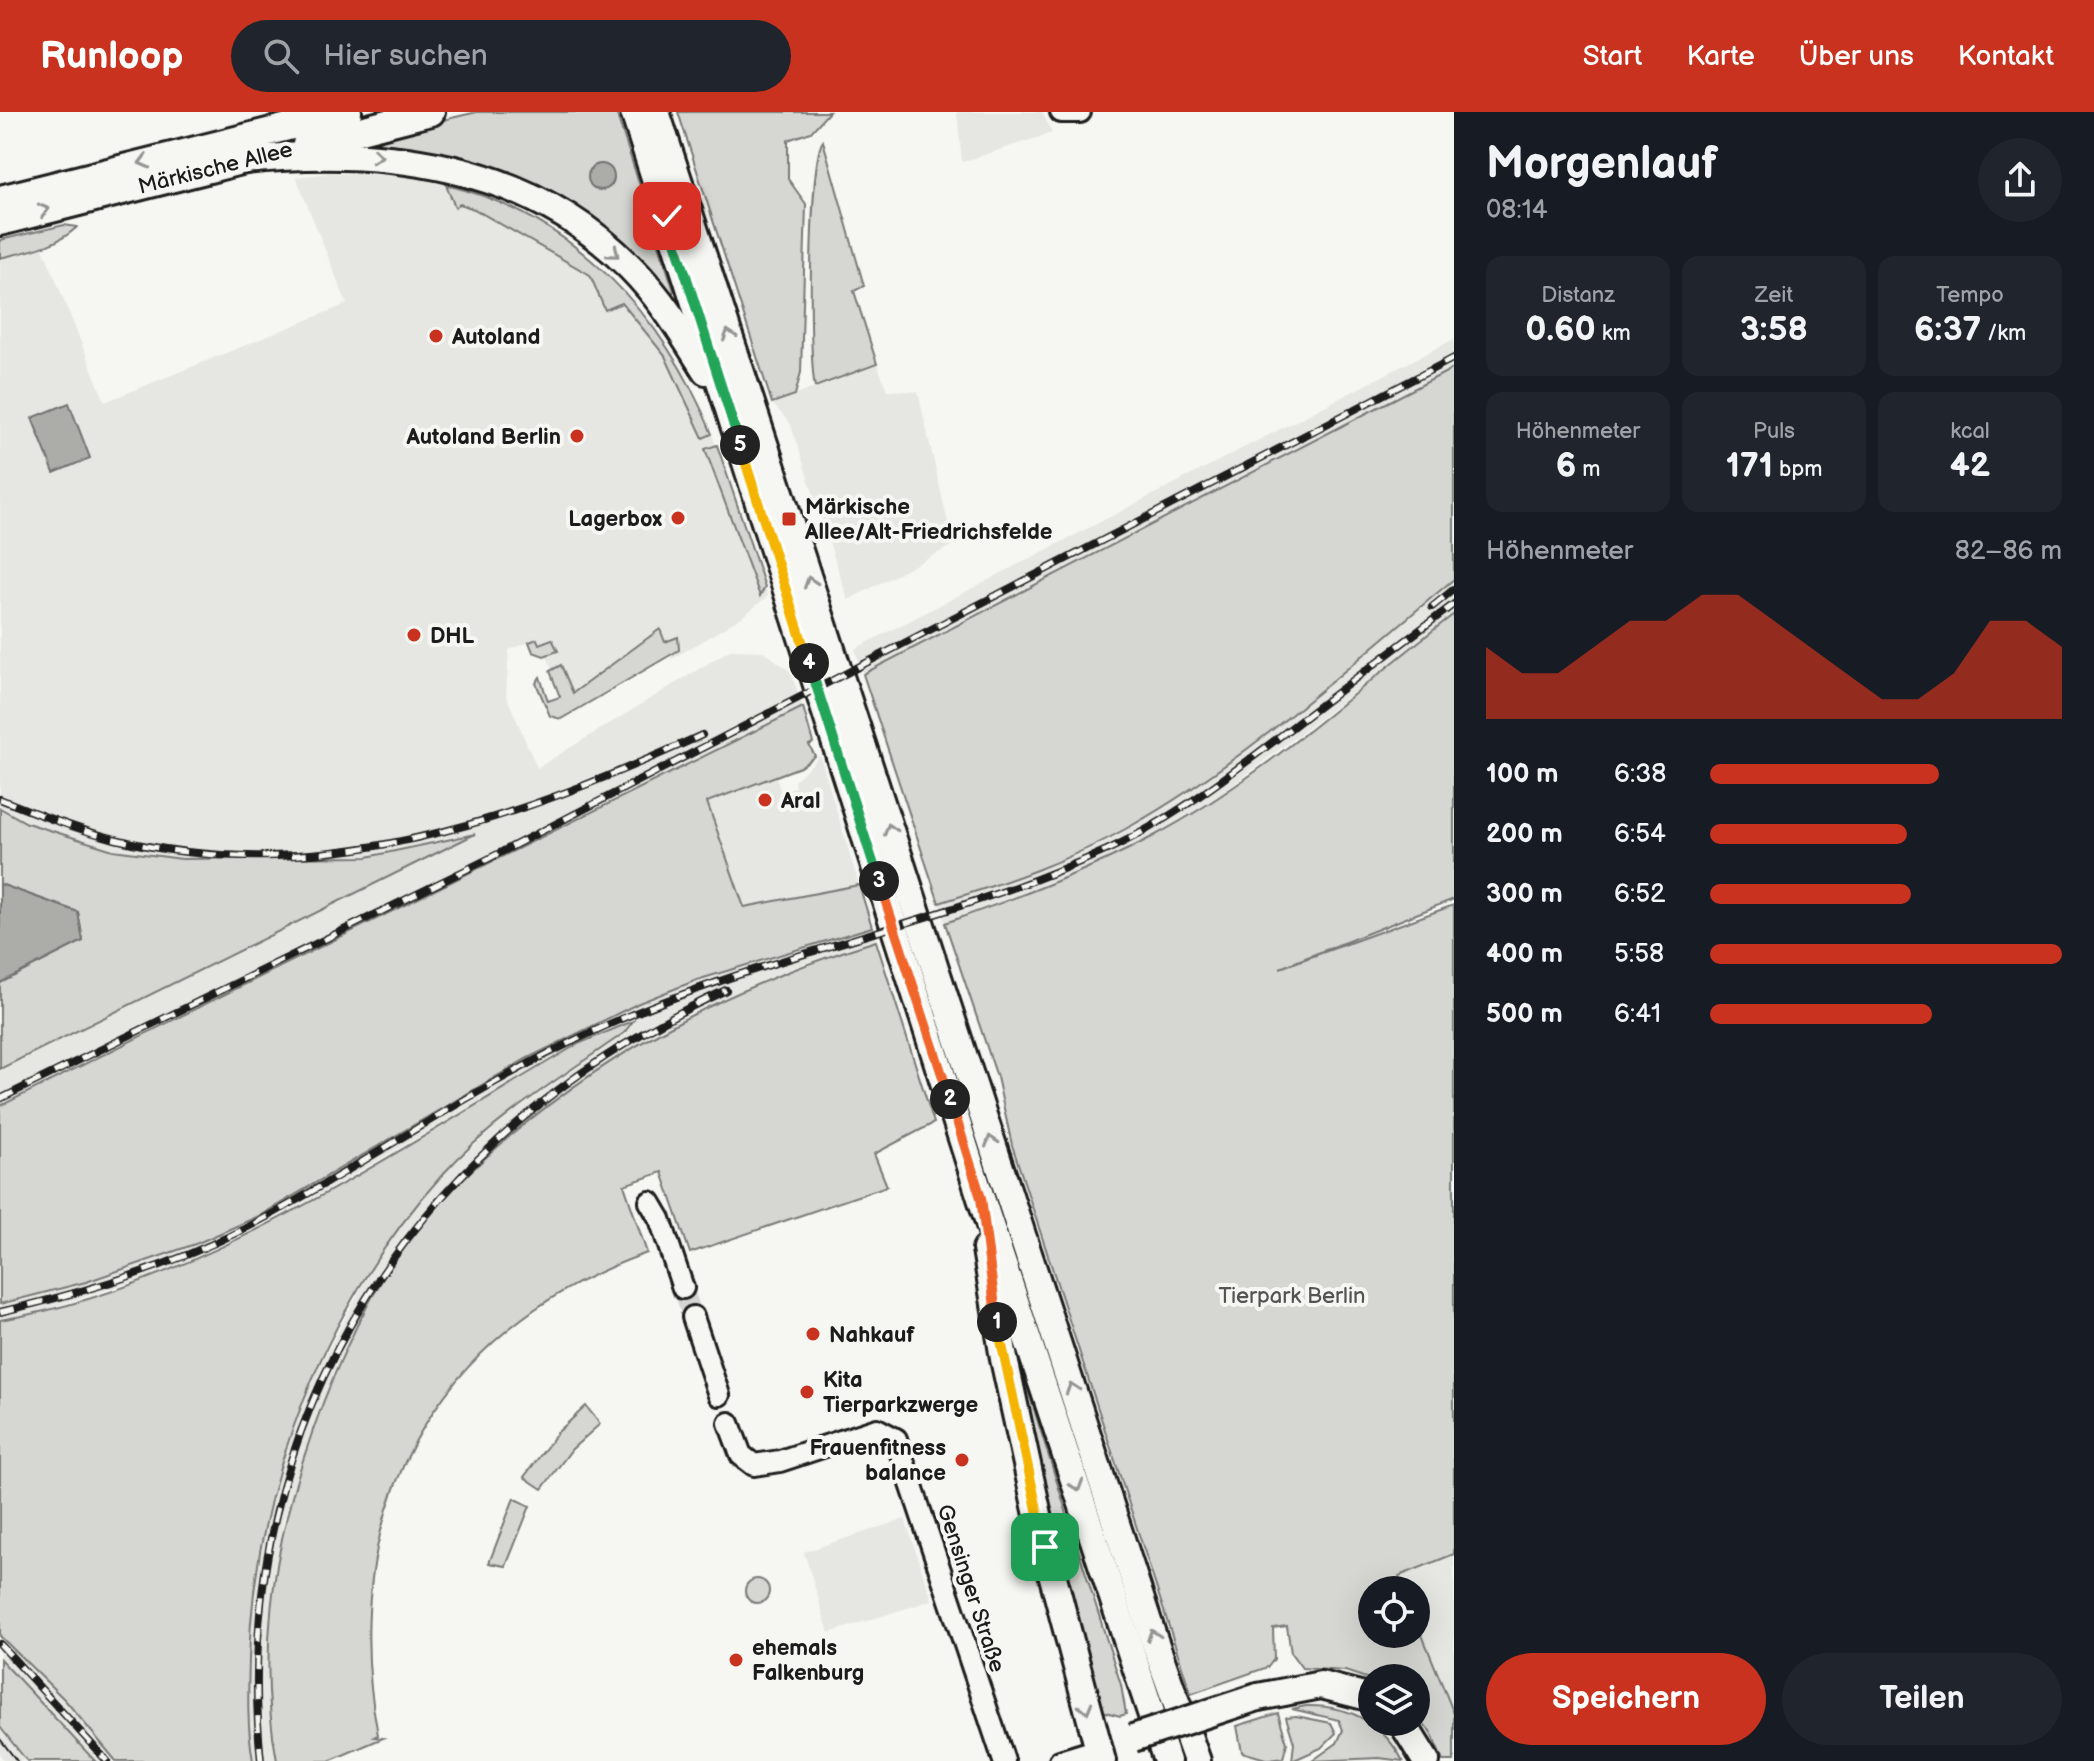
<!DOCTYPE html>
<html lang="de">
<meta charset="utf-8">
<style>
body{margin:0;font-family:"Balsamiq Sans",sans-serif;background:#20242c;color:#f1f3f6;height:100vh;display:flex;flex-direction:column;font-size:30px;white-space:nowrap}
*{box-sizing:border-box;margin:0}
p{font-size:26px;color:#9ea1a6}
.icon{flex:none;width:44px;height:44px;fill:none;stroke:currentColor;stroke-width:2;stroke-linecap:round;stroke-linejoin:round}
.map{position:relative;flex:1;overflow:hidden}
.side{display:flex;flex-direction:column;background:#171b24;width:640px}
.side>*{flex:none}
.tools{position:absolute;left:1358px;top:1464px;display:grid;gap:16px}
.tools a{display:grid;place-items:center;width:72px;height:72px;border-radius:50%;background:#171b24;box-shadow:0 8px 32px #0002;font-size:40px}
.pin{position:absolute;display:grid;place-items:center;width:68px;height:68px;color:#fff;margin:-34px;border-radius:16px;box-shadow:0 4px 12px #0006}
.km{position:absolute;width:40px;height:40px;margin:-20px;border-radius:50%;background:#222;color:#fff;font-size:22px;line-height:40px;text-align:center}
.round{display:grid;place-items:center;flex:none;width:84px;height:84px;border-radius:42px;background:#20242c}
.head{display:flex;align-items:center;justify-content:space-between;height:136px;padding:0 32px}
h1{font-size:44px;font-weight:700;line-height:60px}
.metrics{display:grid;grid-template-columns:repeat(3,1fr);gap:12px;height:136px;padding:8px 32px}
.metrics div{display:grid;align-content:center;border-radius:16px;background:#20242c;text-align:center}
.metrics b{font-size:34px;font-weight:700}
.metrics small{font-size:22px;font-weight:400}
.metrics p{font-size:22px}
.chart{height:224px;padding:16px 32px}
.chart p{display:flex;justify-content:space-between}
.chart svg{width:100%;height:144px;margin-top:8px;fill:#c8321e;opacity:.7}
.button{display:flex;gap:16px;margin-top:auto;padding:16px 32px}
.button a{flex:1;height:92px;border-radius:48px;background:#c8321e;color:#fff;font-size:32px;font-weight:700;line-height:92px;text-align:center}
.button a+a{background:#20242c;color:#f1f3f6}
ul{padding:0 32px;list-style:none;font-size:26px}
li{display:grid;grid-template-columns:128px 96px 1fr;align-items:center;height:60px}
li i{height:20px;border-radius:10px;background:#c8321e}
header{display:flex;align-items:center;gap:48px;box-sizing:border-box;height:112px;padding:0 40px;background:#c8321e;color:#fff}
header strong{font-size:38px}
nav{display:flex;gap:44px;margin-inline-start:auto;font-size:28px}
.search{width:560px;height:72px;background:#20242c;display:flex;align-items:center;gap:20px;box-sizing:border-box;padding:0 28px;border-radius:44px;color:#9ea1a6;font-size:30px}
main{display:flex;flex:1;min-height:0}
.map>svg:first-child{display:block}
.built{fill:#e6e6e2}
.green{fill:#d6d6d2;stroke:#797977;stroke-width:2}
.water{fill:#acaca9;stroke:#727271;stroke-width:2}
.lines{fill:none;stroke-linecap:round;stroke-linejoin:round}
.minor-tunnel{stroke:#d5d5d2;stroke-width:20;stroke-dasharray:20 10;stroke-linecap:butt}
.minor-casing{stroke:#1c1c1c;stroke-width:26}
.major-casing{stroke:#1c1c1c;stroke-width:32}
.minor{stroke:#f6f6f2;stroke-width:20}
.major{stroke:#f6f6f2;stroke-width:26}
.tram{stroke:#1c1c1c;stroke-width:2}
.rail-casing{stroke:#1c1c1c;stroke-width:8}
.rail{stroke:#f6f6f2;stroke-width:5;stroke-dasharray:15;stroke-linecap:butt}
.major-bridge-casing{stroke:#1c1c1c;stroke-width:32;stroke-linecap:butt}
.major-bridge{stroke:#f6f6f2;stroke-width:26}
.oneway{stroke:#949492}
.split-1-casing{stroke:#fff;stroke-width:16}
.split-2-casing{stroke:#fff;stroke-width:16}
.split-3-casing{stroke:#fff;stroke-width:16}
.split-4-casing{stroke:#fff;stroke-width:16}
.split-5-casing{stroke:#fff;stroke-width:16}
.split-6-casing{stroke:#fff;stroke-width:16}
.split-1{stroke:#f5b400;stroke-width:10}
.split-2{stroke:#f0652b;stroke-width:10}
.split-3{stroke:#f0652b;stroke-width:10}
.split-4{stroke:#22a559;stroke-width:10}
.split-5{stroke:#f5b400;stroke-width:10}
.split-6{stroke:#22a559;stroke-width:10}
.poi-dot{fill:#c8321e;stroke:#f6f6f2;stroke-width:3}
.labels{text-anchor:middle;stroke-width:8;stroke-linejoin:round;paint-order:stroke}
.street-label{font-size:22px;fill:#1c1c1c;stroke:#f6f6f2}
.poi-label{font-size:22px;font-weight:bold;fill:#1c1c1c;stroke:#f6f6f2;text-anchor:start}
.park-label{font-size:22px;fill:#545453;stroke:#f6f6f2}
</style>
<header>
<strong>Runloop</strong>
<div class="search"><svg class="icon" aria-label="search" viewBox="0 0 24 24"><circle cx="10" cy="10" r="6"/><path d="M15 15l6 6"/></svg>Hier suchen</div>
<nav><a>Start</a><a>Karte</a><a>Über uns</a><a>Kontakt</a></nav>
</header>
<main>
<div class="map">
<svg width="1454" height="1649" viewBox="0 0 1454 1649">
<rect width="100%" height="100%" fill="#f6f6f2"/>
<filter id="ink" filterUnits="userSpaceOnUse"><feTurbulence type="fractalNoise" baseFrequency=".0125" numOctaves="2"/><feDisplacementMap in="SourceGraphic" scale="16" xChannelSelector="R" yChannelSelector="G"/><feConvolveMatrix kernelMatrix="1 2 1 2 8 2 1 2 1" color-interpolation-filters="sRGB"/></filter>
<g filter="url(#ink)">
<g class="built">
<path d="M957 0H1042L1052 21 962 50Z"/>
<path d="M330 61 404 64 458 75 508 95 564 127 607 162 652 210 685 260 712 322 768 484 742 505 672 547 659 517 564 587 542 532 537 527 509 538 506 583 537 656 730 538 763 539 790 559 803 595 0 994V957L471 724 367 745 182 747 113 738 27 711 0 696V146L43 136 105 290 347 192 296 65Z"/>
<path d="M1454 227V256L863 562 855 537Z"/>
<path d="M877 252 887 278 918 280 953 433 848 488 791 313 772 291Z"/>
<path d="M1454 467V504L1221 682 1153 725 1033 780 945 811 939 791 1010 769 1087 736 1131 714 1204 668 1268 621Z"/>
<path d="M820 644 859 773 744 795 707 689 776 666 781 680 795 675 794 669Z"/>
<path d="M872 815 876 829 808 850 692 900 554 987 401 1138 335 1258 283 1408 267 1556 270 1610 277 1649H253L247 1617 251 1484 283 1338 304 1284 367 1165 402 1112 445 1060 508 1004 624 921 632 910 578 932 319 1083 211 1138 151 1164 21 1205 0 1208V1192L86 1170 198 1131 259 1104 526 947 639 891 697 868Z"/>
<path d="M905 1407 932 1488 829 1521 804 1440Z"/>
<path d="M1454 1442V1602L1416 1508V1478H1404L1399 1464Z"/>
<path d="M0 1524 65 1588 116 1649H95L0 1547Z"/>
<path d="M0 1615 27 1649H5L0 1643Z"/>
</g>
<g class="green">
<path d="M477 0H616L674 179 667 186 575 102 354 33 353 29Z"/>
<path d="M678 0H829L811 20 788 28V67L806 92 801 260 795 283 772 291Z"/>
<path d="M823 29 864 174 854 179 877 252 815 275C808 246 809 47 823 29Z"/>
<path d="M446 73C574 103 665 205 712 322L703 326 665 244 622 191 605 198 590 163 474 97 460 92 455 95Z"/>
<path d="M64 113 77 115C56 135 28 139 0 146V128Z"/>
<path d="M1454 256V467C1350 553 1249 647 1131 714 1071 748 1005 771 939 791L863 562Z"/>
<path d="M717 333 765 475 760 484 705 337Z"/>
<path d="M1454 502V787L1280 856 1454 793V1442L1399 1464 1404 1478H1372V1522H1416V1508L1454 1602V1649H1443L1430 1619 1416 1603V1566L1372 1568 1345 1559 1302 1556 1291 1541 1287 1514 1273 1516 1274 1547 1268 1555 1191 1582 1012 1033 997 965 945 811C1016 786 1086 760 1152 725 1262 667 1356 577 1454 502Z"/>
<path d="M660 517 665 530 678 525 679 538 561 607 550 604 536 571 540 565 548 589 560 585 550 559 561 553 573 581Z"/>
<path d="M537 527 539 532 552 527 558 539 544 544 533 540 529 530Z"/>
<path d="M803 595 813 631 809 633 815 644 800 655 707 690 744 795 859 773 872 815 697 868 639 891 526 947 259 1104 198 1131 86 1170 0 1192V994Z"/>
<path d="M0 696 27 711 113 738 182 747 367 745 475 722 0 957V871L83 829 78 800 0 772Z"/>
<path d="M876 829 934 1011 874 1042 887 1074 690 1141 662 1060 624 1073 647 1141C432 1216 336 1404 378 1623L374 1625 383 1626 329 1649H277C258 1548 272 1442 304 1345 326 1276 360 1197 402 1137 432 1094 471 1058 510 1024 619 932 740 871 876 829Z"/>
<path d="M633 909 624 921C563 964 494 1006 443 1062 325 1193 254 1372 249 1547 248 1582 247 1614 253 1649H116L65 1588 0 1524V1208C202 1175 402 1034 578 932Z"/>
<path d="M1020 1253 1121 1573 1126 1602 1120 1604 1102 1599 1099 1603 1015 1255Z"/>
<path d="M586 1294 600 1312 572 1337 542 1377 524 1365 558 1320Z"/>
<path d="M514 1386 530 1394 506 1454 489 1451Z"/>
<circle cx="757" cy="1479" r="12"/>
<path d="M0 1547 95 1649H27L0 1615Z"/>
<path d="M1306 1594C1350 1593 1382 1610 1403 1649L1379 1646 1312 1649 1337 1631 1343 1618 1339 1608 1292 1597Z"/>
<path d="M1278 1601 1287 1631 1283 1646 1269 1648 1242 1640 1237 1614Z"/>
<path d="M1296 1604 1331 1611 1336 1621 1321 1636 1292 1649 1294 1631 1286 1605Z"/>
</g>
<g class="water">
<circle cx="601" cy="65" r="13"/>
<path d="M69 291 90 346 54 361 32 306Z"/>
<path d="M0 772 78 800 83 829 0 871Z"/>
</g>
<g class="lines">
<path class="minor-tunnel" d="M683 1176 693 1205"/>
<defs>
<g id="minor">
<path d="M1061 0H1080"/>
<path d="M650 1090 660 1107 683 1176"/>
<path d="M693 1205 719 1283"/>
<path d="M729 1311 741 1343 754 1353 780 1349 877 1317 896 1327 1004 1649"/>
<path d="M1060 1649 1099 1637"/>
</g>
<g id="major">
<path d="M634 0 981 1086 1167 1649"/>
<path d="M656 0 1153 1525 1197 1649"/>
<path d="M306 32 431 0"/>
<path d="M244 48C383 34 526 50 630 155 661 186 683 222 706 259"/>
<path d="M0 87 348 0"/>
<path d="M0 110 261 44"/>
<path d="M986 1137 1004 1247 1045 1435 1102 1649"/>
<path d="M1258 1585 1321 1573 1372 1586"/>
<path d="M1402 1610 1426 1649"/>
</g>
</defs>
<use href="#minor" class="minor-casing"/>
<use href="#major" class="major-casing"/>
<use href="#minor" class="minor"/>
<use href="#major" class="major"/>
<path class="tram" d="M0 1627 17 1649"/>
<defs>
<g id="rail">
<path d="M1432 495 1454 477"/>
<path d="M0 687C38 702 75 717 115 727 321 778 516 708 702 623"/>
<path d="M0 987 486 748 1454 246"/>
<path d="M0 1200C85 1180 170 1155 248 1115 364 1054 471 976 590 921 755 843 940 814 1107 738 1174 707 1233 660 1291 616 1345 574 1400 533 1454 492"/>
<path d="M0 1532 107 1649"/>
<path d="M261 1649C226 1306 420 1018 726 878"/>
</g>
</defs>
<use href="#rail" class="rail-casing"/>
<use href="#rail" class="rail"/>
<defs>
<path id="major-bridge" d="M1133 1626 1258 1585"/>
</defs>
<use href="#major-bridge" class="major-bridge-casing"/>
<use href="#major-bridge" class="major-bridge"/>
</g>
<defs><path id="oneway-chevron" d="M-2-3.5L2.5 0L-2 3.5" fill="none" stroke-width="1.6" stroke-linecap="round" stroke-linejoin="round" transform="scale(2)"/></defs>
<g class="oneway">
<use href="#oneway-chevron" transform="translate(377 44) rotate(6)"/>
<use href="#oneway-chevron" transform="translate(144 50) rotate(165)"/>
<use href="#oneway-chevron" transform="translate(44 98) rotate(-14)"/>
<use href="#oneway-chevron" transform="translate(614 141) rotate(40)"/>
<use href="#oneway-chevron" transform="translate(729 223) rotate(-108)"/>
<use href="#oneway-chevron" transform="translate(810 470) rotate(-108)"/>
<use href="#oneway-chevron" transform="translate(890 717) rotate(-108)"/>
<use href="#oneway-chevron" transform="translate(991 1029) rotate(-108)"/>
<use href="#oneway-chevron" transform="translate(1072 1276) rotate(-108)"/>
<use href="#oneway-chevron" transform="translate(1077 1374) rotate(72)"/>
<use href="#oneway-chevron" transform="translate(1153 1523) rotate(-109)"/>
<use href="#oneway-chevron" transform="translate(1086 1596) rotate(74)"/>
</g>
</g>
<g class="lines" filter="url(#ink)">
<defs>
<path id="split-1" d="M997 1210 1045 1435"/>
<path id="split-2" d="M950 987 981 1086 997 1210"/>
<path id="split-3" d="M879 769 950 987"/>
<path id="split-4" d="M809 551 879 769"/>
<path id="split-5" d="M740 333 809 551"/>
<path id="split-6" d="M667 104 740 333"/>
</defs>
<use href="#split-1" class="split-1-casing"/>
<use href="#split-2" class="split-2-casing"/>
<use href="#split-3" class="split-3-casing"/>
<use href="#split-4" class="split-4-casing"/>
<use href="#split-5" class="split-5-casing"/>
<use href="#split-6" class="split-6-casing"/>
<use href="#split-1" class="split-1"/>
<use href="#split-2" class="split-2"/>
<use href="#split-3" class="split-3"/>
<use href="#split-4" class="split-4"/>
<use href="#split-5" class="split-5"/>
<use href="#split-6" class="split-6"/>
</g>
<g class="poi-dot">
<circle cx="436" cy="224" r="8"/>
<circle cx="577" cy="324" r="8"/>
<circle cx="678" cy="406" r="8"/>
<rect x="781" y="399" width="16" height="16" rx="4"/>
<circle cx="414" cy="523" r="8"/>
<circle cx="765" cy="688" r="8"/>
<circle cx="813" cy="1222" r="8"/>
<circle cx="807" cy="1280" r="8"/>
<circle cx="962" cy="1348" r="8"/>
<circle cx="736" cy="1548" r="8"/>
</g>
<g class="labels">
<g class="street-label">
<text transform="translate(215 55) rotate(-14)" y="8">Märkische Allee</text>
<text transform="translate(972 1476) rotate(72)" y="8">Gensinger Straße</text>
</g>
<g class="poi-label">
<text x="452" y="232">Autoland</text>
<text x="561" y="332" text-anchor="end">Autoland Berlin</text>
<text x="805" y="402">Märkische<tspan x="805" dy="25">Allee/Alt-Friedrichsfelde</tspan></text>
<text x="662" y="414" text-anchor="end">Lagerbox</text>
<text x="430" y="531">DHL</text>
<text x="781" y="696">Aral</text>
<text x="829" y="1230">Nahkauf</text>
<text x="823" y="1275">Kita<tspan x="823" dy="25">Tierparkzwerge</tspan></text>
<text x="946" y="1343" text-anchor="end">Frauenfitness<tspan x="946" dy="25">balance</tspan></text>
<text x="752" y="1543">ehemals<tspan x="752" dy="25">Falkenburg</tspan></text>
</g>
<g class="park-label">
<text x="1292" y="1191">Tierpark Berlin</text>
</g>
</g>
</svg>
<div class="tools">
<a><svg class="icon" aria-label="locate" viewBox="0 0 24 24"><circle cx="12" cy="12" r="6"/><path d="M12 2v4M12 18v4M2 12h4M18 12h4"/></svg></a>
<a><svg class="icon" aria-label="layers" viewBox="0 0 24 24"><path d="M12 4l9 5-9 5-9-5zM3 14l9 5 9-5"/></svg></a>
</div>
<div class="pin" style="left:1045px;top:1435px;background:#1e9e55"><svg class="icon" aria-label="arrive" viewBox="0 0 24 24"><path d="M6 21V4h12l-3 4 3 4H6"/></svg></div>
<div class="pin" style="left:667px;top:104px;background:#d93025"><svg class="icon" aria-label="check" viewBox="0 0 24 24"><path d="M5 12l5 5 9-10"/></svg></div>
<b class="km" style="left:997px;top:1210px">1</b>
<b class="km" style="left:950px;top:987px">2</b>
<b class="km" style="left:879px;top:769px">3</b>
<b class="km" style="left:809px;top:551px">4</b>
<b class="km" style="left:740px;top:333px">5</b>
</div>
<section class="side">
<div class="head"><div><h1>Morgenlauf</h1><p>08:14</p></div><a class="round"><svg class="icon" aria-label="share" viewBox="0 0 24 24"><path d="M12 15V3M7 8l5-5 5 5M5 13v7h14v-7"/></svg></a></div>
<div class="metrics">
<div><p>Distanz</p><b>0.60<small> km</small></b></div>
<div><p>Zeit</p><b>3:58</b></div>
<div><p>Tempo</p><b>6:37<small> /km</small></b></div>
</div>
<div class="metrics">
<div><p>Höhenmeter</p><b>6<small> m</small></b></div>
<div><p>Puls</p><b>171<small> bpm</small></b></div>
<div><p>kcal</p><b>42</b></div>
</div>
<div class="chart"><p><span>Höhenmeter</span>82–86 m</p>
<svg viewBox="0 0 160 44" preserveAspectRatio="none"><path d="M0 44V22L10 30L20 30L30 22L40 14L50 14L60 6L70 6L80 14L90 22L100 30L110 38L120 38L130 30L140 14L150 14L160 22V44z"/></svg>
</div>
<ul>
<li><b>100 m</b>6:38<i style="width:65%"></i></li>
<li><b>200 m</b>6:54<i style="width:56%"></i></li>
<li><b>300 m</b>6:52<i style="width:57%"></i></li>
<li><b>400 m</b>5:58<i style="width:100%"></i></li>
<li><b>500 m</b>6:41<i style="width:63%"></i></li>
</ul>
<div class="button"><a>Speichern</a><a>Teilen</a></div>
</section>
</main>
